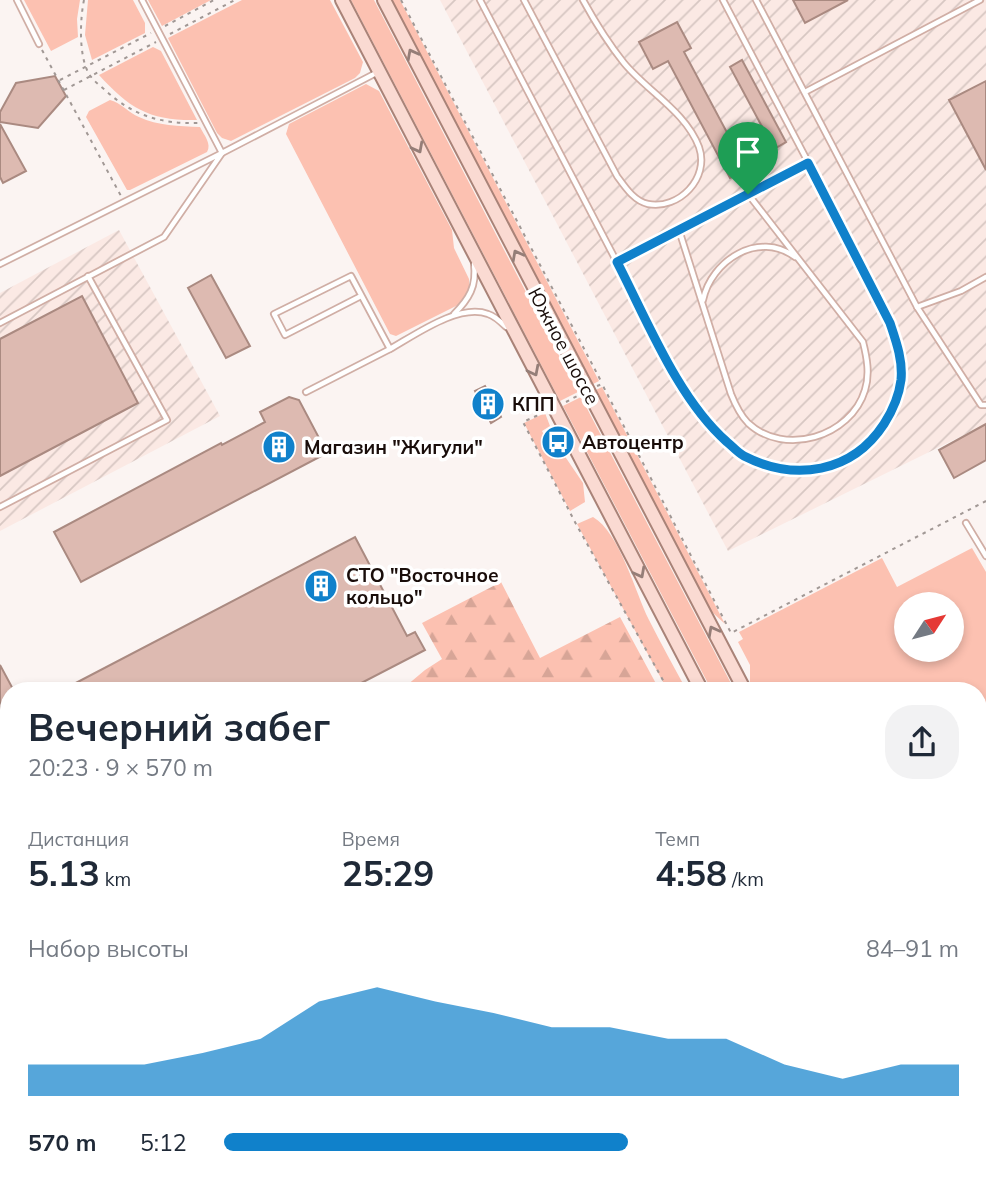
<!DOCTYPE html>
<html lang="ru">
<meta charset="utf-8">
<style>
body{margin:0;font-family:Mulish,sans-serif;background:#f2f2f3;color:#1f2937;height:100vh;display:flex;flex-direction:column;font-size:26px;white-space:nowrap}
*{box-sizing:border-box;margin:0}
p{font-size:23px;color:#747a83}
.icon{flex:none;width:38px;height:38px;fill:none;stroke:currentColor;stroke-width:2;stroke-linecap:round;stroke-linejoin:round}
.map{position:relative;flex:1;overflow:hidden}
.details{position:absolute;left:0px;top:682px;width:987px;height:502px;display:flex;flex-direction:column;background:#fff;border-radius:28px 28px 0 0;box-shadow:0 4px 10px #0003}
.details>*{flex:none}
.needle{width:46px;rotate:54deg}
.controls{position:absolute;left:894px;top:592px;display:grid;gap:14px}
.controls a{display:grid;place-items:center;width:70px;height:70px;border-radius:50%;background:#fff;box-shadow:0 4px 10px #0003;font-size:35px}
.pin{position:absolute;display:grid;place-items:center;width:60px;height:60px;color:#fff;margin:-72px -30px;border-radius:50% 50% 50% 0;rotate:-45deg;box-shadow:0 0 7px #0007}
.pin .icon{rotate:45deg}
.round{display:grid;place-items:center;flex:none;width:74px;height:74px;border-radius:28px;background:#f2f2f3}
.summary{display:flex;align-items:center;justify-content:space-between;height:119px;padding:0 28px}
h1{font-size:38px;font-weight:700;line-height:52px}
.metrics{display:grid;grid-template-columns:repeat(3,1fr);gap:10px;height:119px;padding:7px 28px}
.metrics div{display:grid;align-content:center}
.metrics b{font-size:35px;font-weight:700}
.metrics small{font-size:19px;font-weight:400}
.metrics p{font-size:19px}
.chart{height:196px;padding:14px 28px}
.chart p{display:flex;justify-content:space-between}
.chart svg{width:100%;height:126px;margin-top:7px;fill:#1081cb;opacity:.7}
ul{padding:0 28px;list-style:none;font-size:23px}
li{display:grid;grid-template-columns:112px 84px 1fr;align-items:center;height:52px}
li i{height:18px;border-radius:9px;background:#1081cb}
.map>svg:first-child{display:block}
.industrial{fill:url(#industrial-furrows)}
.green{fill:#fcc1b1;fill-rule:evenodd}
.forest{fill:url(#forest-firs)}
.building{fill:#ddbab1;stroke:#aa8a81;stroke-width:2}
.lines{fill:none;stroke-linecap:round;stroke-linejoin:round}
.lane-casing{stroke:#d0aea5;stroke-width:8}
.secondary-casing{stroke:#d0aea5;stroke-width:16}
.primary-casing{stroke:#a98378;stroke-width:16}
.path{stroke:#a19895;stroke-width:2;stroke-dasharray:3.5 5;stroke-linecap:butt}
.lane{stroke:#fff;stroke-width:4.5}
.secondary{stroke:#fff;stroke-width:12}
.primary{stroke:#fadad2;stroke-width:12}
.oneway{stroke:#957e78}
.route-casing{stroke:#fff;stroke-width:14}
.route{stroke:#1081cb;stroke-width:9}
.labels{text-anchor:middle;stroke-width:7;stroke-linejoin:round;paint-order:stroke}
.street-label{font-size:19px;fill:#190d0a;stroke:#fff}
.poi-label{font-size:19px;font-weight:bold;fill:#190d0a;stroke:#fff;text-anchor:start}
</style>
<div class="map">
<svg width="986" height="1184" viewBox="0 0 986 1184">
<defs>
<pattern id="industrial-furrows" width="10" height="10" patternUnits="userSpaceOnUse" patternTransform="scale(1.75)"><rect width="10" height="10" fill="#fbe9e4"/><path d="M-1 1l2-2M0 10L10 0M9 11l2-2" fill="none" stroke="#d7c7c2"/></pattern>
<pattern id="forest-firs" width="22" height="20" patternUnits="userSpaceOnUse" patternTransform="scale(1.75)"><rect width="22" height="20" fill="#fcc1b1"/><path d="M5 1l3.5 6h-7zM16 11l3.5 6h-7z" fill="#d7a597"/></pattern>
</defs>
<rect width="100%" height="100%" fill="#fbf4f2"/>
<g class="industrial">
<path d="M440 0H986V424L728 551Z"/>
<path d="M119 230 220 416 0 531V293Z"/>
<path d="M476 1176H964L968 1184H461Z"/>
</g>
<g class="green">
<path d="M24 0H80L77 19 78 37 51 51Z"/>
<path d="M88 0H133L145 23V33L92 60 85 35Z"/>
<path d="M148 0H211L162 26Z"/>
<path d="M242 0H330L363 62 360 73 355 78 231 141 222 138 217 133 168 38Z"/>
<path d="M351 0H374L578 392 560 401Z"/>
<path d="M392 0H400L599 381 593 384Z"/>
<path d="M153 47 161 51 197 120C150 121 130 109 99 75Z"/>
<path d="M366 84 379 91 452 230 454 248 469 279V292L460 304 396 336 390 334 286 134 289 124Z"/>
<path d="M110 100C120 102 129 113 139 117 158 126 179 126 200 127 204 135 212 144 207 152L130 190H127L86 117 89 111Z"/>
<path d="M602 387 725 624 712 612 697 584 596 390Z"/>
<path d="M581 397 735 691H712L563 406Z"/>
<path d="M545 413 550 426 542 431 556 458 564 455 583 483 585 502 570 511 524 423Z"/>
<path d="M593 517C620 533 635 592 649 620 661 644 674 667 687 691H668L577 524Z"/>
<path d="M972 548 986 572V858L978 861V691H759L750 683V665L738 642 743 639 739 632 882 558 897 587ZM906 604H952V649H906Z"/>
</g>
<g class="forest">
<path d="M501 582 540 658 620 617 660 691H400L425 670 442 659 422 623Z"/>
<path d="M9 951V1150L0 1155V955Z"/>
<path d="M186 1176H296L281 1184H190Z"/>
</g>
<g class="building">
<path d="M793 0H848L805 23Z"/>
<path d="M677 22 691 48 684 52 747 170 730 178 668 61 653 69 639 42Z"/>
<path d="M742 60 786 142 774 149 730 67Z"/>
<path d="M55 76 66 96 38 128 0 122V112L16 83Z"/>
<path d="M986 81V170L949 100Z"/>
<path d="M0 124 26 171 3 183 0 177Z"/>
<path d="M211 275 250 346 226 358 188 288Z"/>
<path d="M82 296 138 403 0 476V339Z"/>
<path d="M485 386 501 417 491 423 475 391Z"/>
<path d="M289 397 299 400 327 453 81 582 54 532 221 443 222 445 265 422 260 412Z"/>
<path d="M986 424V460L954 478 939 450Z"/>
<path d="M355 537 407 636 415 632 425 650 346 691H73L70 686Z"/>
<path d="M0 665 14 691H9V728L0 711Z"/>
<path d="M0 748 9 764V827L0 832Z"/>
<path d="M108 1176H158L162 1184H93Z"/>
<path d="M721 1176H759L764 1184H726Z"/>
</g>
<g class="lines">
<defs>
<g id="lane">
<path d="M17 0 39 44"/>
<path d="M142 0 222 153 378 72"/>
<path d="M480 0 681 385C695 408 720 444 745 456 761 464 784 471 802 472 851 472 900 426 901 376 902 342 884 311 870 280L723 0"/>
<path d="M524 0 617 176C625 187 634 201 648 204 679 210 710 178 699 147 686 112 647 91 624 63 608 43 595 22 583 0"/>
<path d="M756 0 917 307 981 405H986"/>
<path d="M805 92 980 0"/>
<path d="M679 230 731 394C735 404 740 415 748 423 784 457 851 437 865 390 870 374 867 358 863 342L748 194"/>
<path d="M616 262 808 163"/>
<path d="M0 264 222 153 164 237 0 323"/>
<path d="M361 296 285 335 274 314 351 276 390 349C415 335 459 303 488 314 495 316 501 322 506 327"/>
<path d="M703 300C711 261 758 230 795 257"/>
<path d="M917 307 961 291 986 277"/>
<path d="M454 314C469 299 477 286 474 264"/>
<path d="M306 392 390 349"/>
<path d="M0 507 167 420 88 276"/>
<path d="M966 523 986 556"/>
<path d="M0 887 9 903"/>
<path d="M174 1176 178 1184"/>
<path d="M508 1176 511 1184"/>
<path d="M0 1184 14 1176"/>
<path d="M534 1184 549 1176"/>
</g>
<g id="secondary">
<path d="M978 864 986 861"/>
<path d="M978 896 986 890"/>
<path d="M978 947 986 925"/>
<path d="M357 1184 372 1176"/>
<path d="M430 1184 445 1176"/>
</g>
<g id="primary">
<path d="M342 0 702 691"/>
<path d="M384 0 745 691"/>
<path d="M978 1148 986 1162"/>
<path d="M976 1176 980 1184"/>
</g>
</defs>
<use href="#lane" class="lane-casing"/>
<use href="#secondary" class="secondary-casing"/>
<use href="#primary" class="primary-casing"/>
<g class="path">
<path d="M84 0C80 19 79 52 87 70 90 78 98 84 105 90 133 116 161 124 199 123"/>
<path d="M401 0 602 383"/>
<path d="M165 26 214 0"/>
<path d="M170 34 235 0"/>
<path d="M42 50 121 196"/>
<path d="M60 80 151 33"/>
<path d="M64 90 156 42"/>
<path d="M597 386 602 384 731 633 986 501"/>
<path d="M566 402 577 396"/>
<path d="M545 412 523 422 576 524 669 691"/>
<path d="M986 1041 984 1070 986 1082"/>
<path d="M961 1176 965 1184"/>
<path d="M302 1184 317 1176"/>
</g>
<use href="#lane" class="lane"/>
<use href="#secondary" class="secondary"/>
<use href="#primary" class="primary"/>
</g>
<defs><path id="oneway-chevron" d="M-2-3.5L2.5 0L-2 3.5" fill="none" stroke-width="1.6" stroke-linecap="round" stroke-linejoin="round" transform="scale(1.75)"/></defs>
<g class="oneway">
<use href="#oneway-chevron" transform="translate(412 54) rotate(-118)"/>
<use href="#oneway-chevron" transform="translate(418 148) rotate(62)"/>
<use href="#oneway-chevron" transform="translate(517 255) rotate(-118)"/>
<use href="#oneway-chevron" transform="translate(534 371) rotate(63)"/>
<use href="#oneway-chevron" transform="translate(640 573) rotate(62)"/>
<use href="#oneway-chevron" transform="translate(713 631) rotate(-118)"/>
</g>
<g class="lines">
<defs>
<path id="route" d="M808 163 890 323C896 341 903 360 901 380 899 396 893 410 884 424 852 473 795 482 744 456 738 453 732 446 727 442 678 399 647 320 617 262Z"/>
</defs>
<use href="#route" class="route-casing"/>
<use href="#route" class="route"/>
</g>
<defs>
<symbol id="building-disc" viewBox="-11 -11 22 22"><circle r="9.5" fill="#1081cb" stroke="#fff"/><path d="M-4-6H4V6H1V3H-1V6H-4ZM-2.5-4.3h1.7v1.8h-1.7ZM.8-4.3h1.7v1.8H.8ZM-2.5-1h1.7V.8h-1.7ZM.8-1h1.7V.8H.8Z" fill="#fff"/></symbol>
<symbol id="bus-disc" viewBox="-11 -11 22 22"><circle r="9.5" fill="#1081cb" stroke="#fff"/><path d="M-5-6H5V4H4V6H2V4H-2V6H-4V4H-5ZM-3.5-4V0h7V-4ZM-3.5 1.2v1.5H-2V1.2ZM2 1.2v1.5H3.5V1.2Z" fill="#fff"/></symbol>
</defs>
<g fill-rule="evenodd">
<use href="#building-disc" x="469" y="385" width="38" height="38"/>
<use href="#bus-disc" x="539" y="423" width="38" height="38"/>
<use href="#building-disc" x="260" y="428" width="38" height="38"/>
<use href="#building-disc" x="302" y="567" width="38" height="38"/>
</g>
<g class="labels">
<g class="street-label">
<text transform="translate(564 346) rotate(62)" y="7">Южное шоссе</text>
</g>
<g class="poi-label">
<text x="512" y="411">КПП</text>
<text x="582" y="449">Автоцентр</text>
<text x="304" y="454">Магазин "Жигули"</text>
<text x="346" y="582">СТО "Восточное<tspan x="346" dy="22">кольцо"</tspan></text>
</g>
</g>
</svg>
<div class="controls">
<a><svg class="needle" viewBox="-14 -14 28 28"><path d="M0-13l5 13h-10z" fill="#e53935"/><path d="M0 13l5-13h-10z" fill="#747a83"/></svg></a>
</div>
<div class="pin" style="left:748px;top:194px;background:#1e9e55"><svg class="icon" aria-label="arrive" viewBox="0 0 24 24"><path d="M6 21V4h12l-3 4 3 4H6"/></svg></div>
<section class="details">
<div class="summary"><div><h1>Вечерний забег</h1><p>20:23 · 9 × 570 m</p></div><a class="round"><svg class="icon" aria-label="share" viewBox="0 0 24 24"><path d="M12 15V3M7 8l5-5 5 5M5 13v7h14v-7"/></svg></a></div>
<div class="metrics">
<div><p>Дистанция</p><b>5.13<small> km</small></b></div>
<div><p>Время</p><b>25:29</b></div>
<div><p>Темп</p><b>4:58<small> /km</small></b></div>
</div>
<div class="chart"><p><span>Набор высоты</span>84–91 m</p>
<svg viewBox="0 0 160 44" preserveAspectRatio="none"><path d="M0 44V33L10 33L20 33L30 29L40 24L50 11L60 6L70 11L80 15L90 20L100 20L110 24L120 24L130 33L140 38L150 33L160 33V44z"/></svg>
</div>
<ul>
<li><b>570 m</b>5:12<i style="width:55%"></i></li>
</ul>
</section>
</div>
